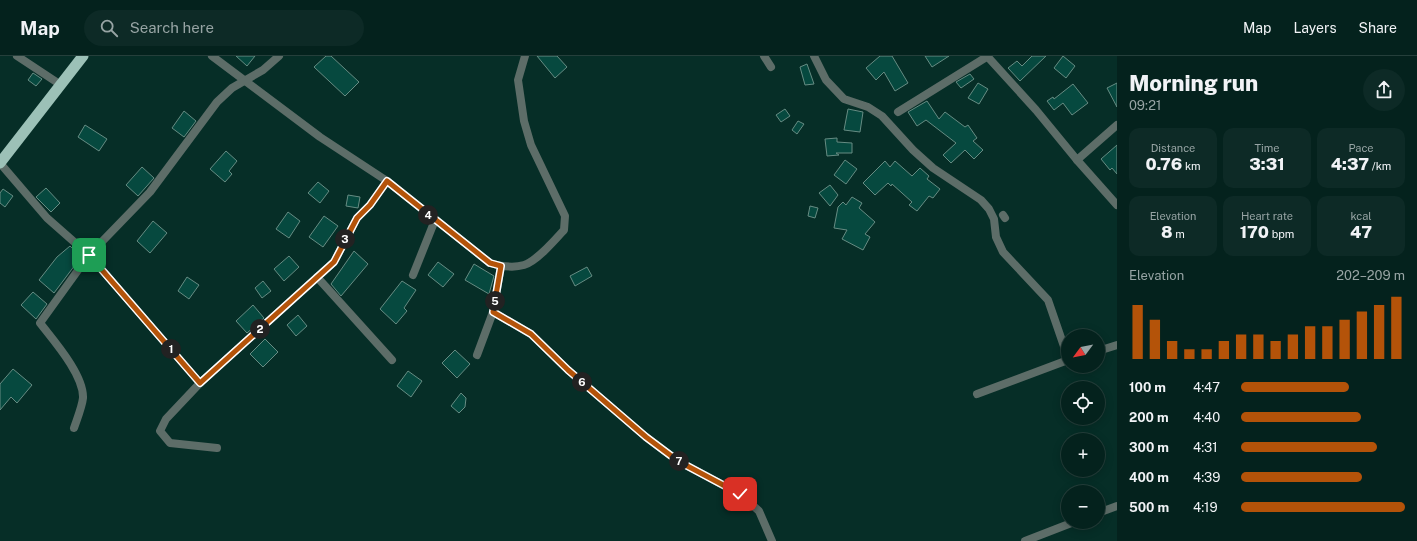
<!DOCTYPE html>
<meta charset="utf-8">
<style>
body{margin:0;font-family:"Public Sans",sans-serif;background:#0d2a26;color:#f1f3f6;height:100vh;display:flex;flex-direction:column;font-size:15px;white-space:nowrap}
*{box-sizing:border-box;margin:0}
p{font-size:13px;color:#97a4a4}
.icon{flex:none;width:22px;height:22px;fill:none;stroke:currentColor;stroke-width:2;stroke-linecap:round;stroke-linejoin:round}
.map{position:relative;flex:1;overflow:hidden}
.sheet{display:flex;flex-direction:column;background:#04221d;width:300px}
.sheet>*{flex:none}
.needle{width:26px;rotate:238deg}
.tools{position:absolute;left:1061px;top:273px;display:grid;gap:8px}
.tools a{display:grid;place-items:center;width:44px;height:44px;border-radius:50%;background:#04221d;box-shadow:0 2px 10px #0003,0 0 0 1px #253f3b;font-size:20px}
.pin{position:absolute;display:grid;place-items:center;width:34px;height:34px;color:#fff;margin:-17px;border-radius:8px;box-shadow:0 2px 6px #0006}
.km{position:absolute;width:20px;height:20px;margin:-10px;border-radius:50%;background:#222;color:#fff;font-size:11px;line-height:20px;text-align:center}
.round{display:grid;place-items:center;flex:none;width:42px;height:42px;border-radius:21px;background:#0d2a26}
.summary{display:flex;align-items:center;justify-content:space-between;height:68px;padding:0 12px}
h1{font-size:22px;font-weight:800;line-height:30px}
.metrics{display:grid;grid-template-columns:repeat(3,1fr);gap:6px;height:68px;padding:4px 12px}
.metrics div{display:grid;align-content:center;border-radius:10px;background:#0d2a26;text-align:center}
.metrics b{font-size:17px;font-weight:800}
.metrics small{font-size:11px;font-weight:400}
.metrics p{font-size:11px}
.chart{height:112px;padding:8px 12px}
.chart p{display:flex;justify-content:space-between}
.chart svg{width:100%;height:72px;margin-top:4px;stroke:#b45309;stroke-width:6}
ul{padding:0 12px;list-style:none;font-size:13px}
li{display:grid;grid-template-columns:64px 48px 1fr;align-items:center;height:30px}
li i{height:10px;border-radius:5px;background:#b45309}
header{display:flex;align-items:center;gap:24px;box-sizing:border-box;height:56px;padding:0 20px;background:#04221d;border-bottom:1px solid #253f3b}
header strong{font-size:19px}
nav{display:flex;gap:22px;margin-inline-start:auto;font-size:14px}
.search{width:280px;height:36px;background:#0d2a26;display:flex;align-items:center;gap:10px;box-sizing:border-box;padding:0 14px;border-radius:22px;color:#97a4a4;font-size:15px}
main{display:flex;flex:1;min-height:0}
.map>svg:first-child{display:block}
.building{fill:#06493f;stroke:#668c83}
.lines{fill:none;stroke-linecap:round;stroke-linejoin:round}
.minor{stroke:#5d6d68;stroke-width:8}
.trunk{stroke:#9cc1b7;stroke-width:11}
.route-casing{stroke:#fff;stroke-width:8}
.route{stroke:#b45309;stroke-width:5}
</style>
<header>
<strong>Map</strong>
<div class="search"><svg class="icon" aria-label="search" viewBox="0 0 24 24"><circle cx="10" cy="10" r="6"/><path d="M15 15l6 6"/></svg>Search here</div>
<nav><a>Map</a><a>Layers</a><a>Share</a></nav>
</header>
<main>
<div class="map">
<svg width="1117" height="485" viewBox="0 0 1117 485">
<rect width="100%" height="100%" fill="#062e27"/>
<g class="building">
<path d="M236 0H255L247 10Z"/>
<path d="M326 0H331L359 26 345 40 314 11Z"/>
<path d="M537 0H557L567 11 555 22Z"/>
<path d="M880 0H892L908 27 895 35 884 16 876 24 866 12Z"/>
<path d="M925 0H949L932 11Z"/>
<path d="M1032 0H1046L1020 25 1008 12 1017 5 1022 10Z"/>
<path d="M1063 0 1075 10 1066 22 1054 12Z"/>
<path d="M807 8 814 28 805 29 800 11Z"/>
<path d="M33 17 42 23 36 30 28 24Z"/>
<path d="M970 18 974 23 961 32 956 26Z"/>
<path d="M978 27 988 33 979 48 968 42Z"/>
<path d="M1117 27V51L1107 32Z"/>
<path d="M1073 28 1088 47 1072 59 1063 47 1054 54 1047 45 1053 41 1054 43Z"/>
<path d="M927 45 939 63 945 56 965 71 968 69 977 82 973 85 983 94 974 103 965 94 951 107 943 99 956 87 926 64 917 70 908 56Z"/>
<path d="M785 53 790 60 781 66 776 59Z"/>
<path d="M848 53 863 56 860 76 844 74Z"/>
<path d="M184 55 196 65 184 81 172 72Z"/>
<path d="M798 65 804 68 797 78 792 74Z"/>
<path d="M85 69 107 83 99 95 78 81Z"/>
<path d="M837 82V86L852 87V97H836L839 99 827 100 825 83Z"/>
<path d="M1117 89V118L1112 112 1110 114 1101 103Z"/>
<path d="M226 95 237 105 229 115 232 118 225 126 210 113Z"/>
<path d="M845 104 857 113 846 128 834 119Z"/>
<path d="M885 105 890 111 895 105 912 120 920 112 929 120 927 123 940 133 933 142 929 140 917 155 909 149 912 146 892 128 891 130 888 127 875 139 863 127Z"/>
<path d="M142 111 154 122 138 140 126 129Z"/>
<path d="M318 126 329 135 320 147 308 137Z"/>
<path d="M830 129 838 139 830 150 819 137Z"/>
<path d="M46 132 60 147 51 156 36 141Z"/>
<path d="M3 133 13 140 5 151 0 147V137Z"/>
<path d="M348 139 360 141 358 152 346 150Z"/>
<path d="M852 141 862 147 859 152 875 166 865 178 870 181 863 194 842 183 847 174 834 172 838 151 843 146 846 149Z"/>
<path d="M810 150 818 152 815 162 808 160Z"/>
<path d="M288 156 300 165 289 182 276 173Z"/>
<path d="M324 160 338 170 323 191 309 181Z"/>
<path d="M153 165 167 177 150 197 137 185Z"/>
<path d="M70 190 81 201 54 237 39 224 57 201Z"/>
<path d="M354 195 368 208 341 240 331 228Z"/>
<path d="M289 200 299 211 284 225 274 213Z"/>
<path d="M438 206 454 218 443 231 428 219Z"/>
<path d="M474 208 494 220 489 238 465 224Z"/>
<path d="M587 211 592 220 575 230 570 220Z"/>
<path d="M187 221 199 229 189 243 178 235Z"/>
<path d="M263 225 271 235 262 242 255 232Z"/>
<path d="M402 225 416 234 404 252 407 255 396 268 380 253Z"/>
<path d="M33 236 47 248 36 263 21 249Z"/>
<path d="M253 249 264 262 247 277 236 265Z"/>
<path d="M298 259 307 270 296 280 287 269Z"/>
<path d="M265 283 278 296 263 311 250 298Z"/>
<path d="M455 294 470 308 457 322 442 307Z"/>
<path d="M13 313 32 329 17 347 11 341 0 354V328Z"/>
<path d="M408 315 422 325 411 341 397 330Z"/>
<path d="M461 337 466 342 465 351 459 357 451 350Z"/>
</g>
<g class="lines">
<g class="minor">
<path d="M17 0 61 29"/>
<path d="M212 0 320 81 387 125 490 207C500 210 514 212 524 209 537 205 555 184 564 174L565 160 531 89 524 65 518 24 525 0"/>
<path d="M764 0 771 11"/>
<path d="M814 0 826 24 844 43 868 51 882 60 913 94 933 112 981 144 989 153 994 163 996 181 1003 196 1048 244 1068 302"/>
<path d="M987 0 1036 54 1077 104 1117 149"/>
<path d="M898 56 988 0"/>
<path d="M1077 104 1117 69"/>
<path d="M0 107 47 162 89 199 200 327"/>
<path d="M1003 159 1005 162"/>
<path d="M413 219 435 164"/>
<path d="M317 221 392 304"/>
<path d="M493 256 531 278 568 314 646 381 678 405 740 438 759 455 772 485"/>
<path d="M1098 295 1117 289"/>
<path d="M477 299 493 256 501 210"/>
<path d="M977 338 1068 304"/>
<path d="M74 372C77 363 82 351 83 342 84 319 54 285 40 267L89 199 150 136 217 46 232 32 263 14 279 0"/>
<path d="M217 392 170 387 160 375 166 363 200 327 334 206 357 162 370 149 387 125"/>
<path d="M1098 457 1117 450"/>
<path d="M1025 485 1074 466"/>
</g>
<path class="trunk" d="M0 107 83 0"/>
</g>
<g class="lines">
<defs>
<path id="route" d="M89 199 200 327 334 206 357 162 370 149 387 125 490 207 501 210 493 256 531 278 568 314 646 381 678 405 740 438"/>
</defs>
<use href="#route" class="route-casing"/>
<use href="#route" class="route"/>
</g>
</svg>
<div class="tools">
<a><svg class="needle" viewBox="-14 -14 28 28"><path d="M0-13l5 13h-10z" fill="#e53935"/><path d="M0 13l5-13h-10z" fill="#97a4a4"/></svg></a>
<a><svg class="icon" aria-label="locate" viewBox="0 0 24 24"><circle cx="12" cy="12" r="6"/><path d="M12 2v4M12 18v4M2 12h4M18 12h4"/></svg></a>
<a>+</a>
<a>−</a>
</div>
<div class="pin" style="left:89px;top:199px;background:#1e9e55"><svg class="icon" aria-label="arrive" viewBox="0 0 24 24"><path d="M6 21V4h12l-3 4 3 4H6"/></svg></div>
<div class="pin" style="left:740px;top:438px;background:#d93025"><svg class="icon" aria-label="check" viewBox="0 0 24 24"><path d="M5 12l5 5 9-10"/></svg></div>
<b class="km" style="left:171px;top:293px">1</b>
<b class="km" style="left:260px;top:273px">2</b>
<b class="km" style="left:345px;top:183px">3</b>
<b class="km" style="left:428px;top:159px">4</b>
<b class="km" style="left:495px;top:245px">5</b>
<b class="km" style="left:582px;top:326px">6</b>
<b class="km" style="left:679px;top:405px">7</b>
</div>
<section class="sheet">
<div class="summary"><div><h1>Morning run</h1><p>09:21</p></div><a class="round"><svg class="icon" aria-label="share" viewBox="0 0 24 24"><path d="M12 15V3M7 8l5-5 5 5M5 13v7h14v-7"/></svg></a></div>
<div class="metrics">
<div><p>Distance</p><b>0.76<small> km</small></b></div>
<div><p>Time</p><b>3:31</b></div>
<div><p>Pace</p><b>4:37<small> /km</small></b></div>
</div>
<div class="metrics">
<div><p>Elevation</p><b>8<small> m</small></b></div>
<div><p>Heart rate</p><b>170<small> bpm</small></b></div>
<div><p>kcal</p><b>47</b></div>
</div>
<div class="chart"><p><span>Elevation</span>202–209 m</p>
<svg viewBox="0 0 160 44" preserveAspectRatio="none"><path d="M5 44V11M15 44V20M25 44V33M35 44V38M45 44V38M55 44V33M65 44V29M75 44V29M85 44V33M95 44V29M105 44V24M115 44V24M125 44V20M135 44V15M145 44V11M155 44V6"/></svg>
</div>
<ul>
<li><b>100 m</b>4:47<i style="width:66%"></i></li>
<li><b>200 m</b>4:40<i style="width:73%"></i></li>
<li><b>300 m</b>4:31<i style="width:83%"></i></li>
<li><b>400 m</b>4:39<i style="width:74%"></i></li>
<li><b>500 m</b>4:19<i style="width:100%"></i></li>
</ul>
</section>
</main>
